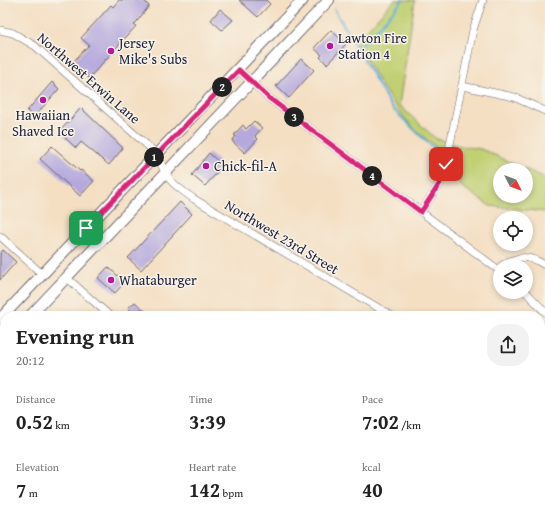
<!DOCTYPE html>
<style>
body{margin:0;font-family:"Gentium Book Plus",serif;background:#f2f2f2;color:#222;height:100vh;display:flex;flex-direction:column;font-size:15px;white-space:nowrap}
*{box-sizing:border-box;margin:0}
p{font-size:13px;color:#767676}
.icon{flex:none;width:22px;height:22px;fill:none;stroke:currentColor;stroke-width:2;stroke-linecap:round;stroke-linejoin:round}
.map{position:relative;flex:1;overflow:hidden}
.sheet{position:absolute;left:0px;top:311px;width:545px;height:212px;display:flex;flex-direction:column;background:#fff;border-radius:16px 16px 0 0;box-shadow:0 2px 6px #0003}
.sheet>*{flex:none}
.needle{width:26px;rotate:132deg}
.buttons{position:absolute;left:493px;top:163px;display:grid;gap:8px}
.buttons a{display:grid;place-items:center;width:40px;height:40px;border-radius:50%;background:#fff;box-shadow:0 2px 6px #0003;font-size:20px}
.pin{position:absolute;display:grid;place-items:center;width:34px;height:34px;color:#fff;margin:-17px;border-radius:8px;box-shadow:0 2px 6px #0006}
.km{position:absolute;width:20px;height:20px;margin:-10px;border-radius:50%;background:#222;color:#fff;font-size:11px;line-height:20px;text-align:center}
.round{display:grid;place-items:center;flex:none;width:42px;height:42px;border-radius:16px;background:#f2f2f2}
.head{display:flex;align-items:center;justify-content:space-between;height:68px;padding:0 16px}
h1{font-size:22px;font-weight:600;line-height:30px}
.metrics{display:grid;grid-template-columns:repeat(3,1fr);gap:6px;height:68px;padding:4px 16px}
.metrics div{display:grid;align-content:center}
.metrics b{font-size:20px;font-weight:600}
.metrics small{font-size:11px;font-weight:400}
.metrics p{font-size:11px}
.map>svg:first-child{display:block}
.green{fill:#c1d072;stroke:#727956;fill-rule:evenodd}
.lines{fill:none;stroke-linecap:round;stroke-linejoin:round}
.stream{stroke:#57aed4;stroke-width:2}
.building{fill:#b4a8dd}
.minor-casing{stroke:#6c646b;stroke-width:8}
.primary-casing{stroke:#6c646b;stroke-width:12}
.minor{stroke:#fff;stroke-width:7}
.primary{stroke:#fff;stroke-width:10}
.route-casing{stroke:#fff;stroke-width:8}
.route{stroke:#db2777;stroke-width:5}
.poi-dot{fill:#b5179e;stroke:#f7f3e8;stroke-width:1.5}
.labels{text-anchor:middle;stroke-width:3;stroke-linejoin:round;paint-order:stroke}
.poi-label{font-size:14px;fill:#22223b;stroke:#f7f3e8;text-anchor:start}
.street-label{font-size:14px;fill:#22223b;stroke:#f7f3e8}
</style>
<div class="map">
<svg width="545" height="523" viewBox="0 0 545 523">
<rect width="100%" height="100%" fill="#f7f3e8"/>
<filter id="ink" filterUnits="userSpaceOnUse"><feTurbulence type="fractalNoise" baseFrequency=".025" numOctaves="2"/><feDisplacementMap in="SourceGraphic" scale="8" xChannelSelector="R" yChannelSelector="G"/><feConvolveMatrix kernelMatrix="1 2 1 2 8 2 1 2 1" color-interpolation-filters="sRGB"/></filter>
<filter id="wash" filterUnits="userSpaceOnUse"><feTurbulence type="fractalNoise" baseFrequency=".012" numOctaves="4" result="noise"/><feDisplacementMap in="SourceGraphic" scale="16" xChannelSelector="R" yChannelSelector="G"/><feGaussianBlur stdDeviation="0.9" result="paint"/><feColorMatrix in="noise" values="0 0 0 0 0 0 0 0 0 0 0 0 0 0 0 0 0 1.4 0 .05"/><feComposite in="paint" operator="in"/></filter>
<g filter="url(#wash)">
<rect width="100%" height="100%" fill="#f4dfc3"/>
<path class="green" d="M394 0H415L399 105 435 138 455 145 481 149 545 178V212L490 206 458 184 460 181 449 171 453 155C405 135 381 84 356 42ZM500 170H526V196H500Z"/>
<g class="lines">
<g class="stream">
<path d="M334 9 392 108 429 144 444 153"/>
<path d="M358 50 403 0"/>
</g>
</g>
<g id="blocks">
<g class="building">
<path d="M119 0H143L149 6 134 25 136 26 89 78 72 63 89 45 81 38 111 5 113 7Z"/>
<path d="M239 0H266L270 4 258 17Z"/>
<path d="M220 9 233 20 222 30 211 20Z"/>
<path d="M331 30 346 44 327 64 320 57 322 55 314 48Z"/>
<path d="M301 59 314 70 289 98 276 86Z"/>
<path d="M52 82 59 89 34 117 27 111Z"/>
<path d="M81 108 123 148 109 165 81 142 76 148 59 132Z"/>
<path d="M254 121 262 128 255 136 258 139 245 153 232 141 236 136 234 135 243 125 246 129Z"/>
<path d="M52 146 80 171 81 170 94 181 80 196 40 159Z"/>
<path d="M209 153 223 166 205 186 192 175Z"/>
<path d="M180 202 192 214 141 270 128 258Z"/>
<path d="M3 250 16 262 0 280V254Z"/>
<path d="M108 267 125 282 115 293 98 278Z"/>
<path d="M135 302 150 316H137L128 308Z"/>
</g>
</g>
</g>
<g filter="url(#ink)">
<use href="#blocks" fill-opacity="0" stroke="#6c646b" stroke-width="1"/>
<g class="lines">
<defs>
<g id="minor">
<path d="M0 30 13 33 35 46 157 154C166 179 172 184 194 199L392 316"/>
<path d="M239 70 269 98 500 271"/>
<path d="M462 86 514 97 545 111"/>
<path d="M421 212 440 183 446 164 473 30 483 0"/>
<path d="M0 236 42 274"/>
<path d="M501 266C517 255 528 255 545 265"/>
<path d="M66 277 110 316"/>
<path d="M526 292 545 312"/>
<path d="M540 394 545 366"/>
<path d="M540 400 545 402"/>
<path d="M0 493 5 487"/>
<path d="M540 510 545 512"/>
<path d="M394 518 397 523"/>
<path d="M526 518 527 523"/>
<path d="M106 523 111 518"/>
<path d="M284 523 285 518"/>
<path d="M432 523 436 518"/>
</g>
<g id="primary">
<path d="M30 316 329 0"/>
<path d="M0 319 303 0"/>
<path d="M0 348 5 342"/>
<path d="M0 358 5 363"/>
<path d="M0 383 5 388"/>
<path d="M153 518 159 523"/>
<path d="M177 518 183 523"/>
</g>
</defs>
<use href="#minor" class="minor-casing"/>
<use href="#primary" class="primary-casing"/>
<use href="#minor" class="minor"/>
<use href="#primary" class="primary"/>
</g>
</g>
<g class="lines" filter="url(#ink)">
<defs>
<path id="route" d="M86 228 239 70 269 98 421 212 440 183 446 164"/>
</defs>
<use href="#route" class="route-casing"/>
<use href="#route" class="route"/>
</g>
<g class="poi-dot">
<circle cx="330" cy="46" r="4"/>
<circle cx="111" cy="51" r="4"/>
<circle cx="43" cy="100" r="4"/>
<circle cx="206" cy="166" r="4"/>
<circle cx="111" cy="280" r="4"/>
</g>
<g class="labels">
<g class="poi-label">
<text x="338" y="43">Lawton Fire<tspan x="338" dy="16">Station 4</tspan></text>
<text x="119" y="48">Jersey<tspan x="119" dy="16">Mike's Subs</tspan></text>
<text x="43" y="120" text-anchor="middle">Hawaiian<tspan x="43" dy="16">Shaved Ice</tspan></text>
<text x="214" y="171">Chick-fil-A</text>
<text x="119" y="285">Whataburger</text>
</g>
<g class="street-label">
<text transform="translate(89 78) rotate(41)" y="5">Northwest Erwin Lane</text>
<text transform="translate(282 237) rotate(31)" y="5">Northwest 23rd Street</text>
</g>
</g>
</svg>
<div class="buttons">
<a><svg class="needle" viewBox="-14 -14 28 28"><path d="M0-13l5 13h-10z" fill="#e53935"/><path d="M0 13l5-13h-10z" fill="#767676"/></svg></a>
<a><svg class="icon" aria-label="locate" viewBox="0 0 24 24"><circle cx="12" cy="12" r="6"/><path d="M12 2v4M12 18v4M2 12h4M18 12h4"/></svg></a>
<a><svg class="icon" aria-label="layers" viewBox="0 0 24 24"><path d="M12 4l9 5-9 5-9-5zM3 14l9 5 9-5"/></svg></a>
</div>
<div class="pin" style="left:86px;top:228px;background:#1e9e55"><svg class="icon" aria-label="arrive" viewBox="0 0 24 24"><path d="M6 21V4h12l-3 4 3 4H6"/></svg></div>
<div class="pin" style="left:446px;top:164px;background:#d93025"><svg class="icon" aria-label="check" viewBox="0 0 24 24"><path d="M5 12l5 5 9-10"/></svg></div>
<b class="km" style="left:154px;top:157px">1</b>
<b class="km" style="left:222px;top:87px">2</b>
<b class="km" style="left:294px;top:117px">3</b>
<b class="km" style="left:372px;top:176px">4</b>
<section class="sheet">
<div class="head"><div><h1>Evening run</h1><p>20:12</p></div><a class="round"><svg class="icon" aria-label="share" viewBox="0 0 24 24"><path d="M12 15V3M7 8l5-5 5 5M5 13v7h14v-7"/></svg></a></div>
<div class="metrics">
<div><p>Distance</p><b>0.52<small> km</small></b></div>
<div><p>Time</p><b>3:39</b></div>
<div><p>Pace</p><b>7:02<small> /km</small></b></div>
</div>
<div class="metrics">
<div><p>Elevation</p><b>7<small> m</small></b></div>
<div><p>Heart rate</p><b>142<small> bpm</small></b></div>
<div><p>kcal</p><b>40</b></div>
</div>
</section>
</div>
